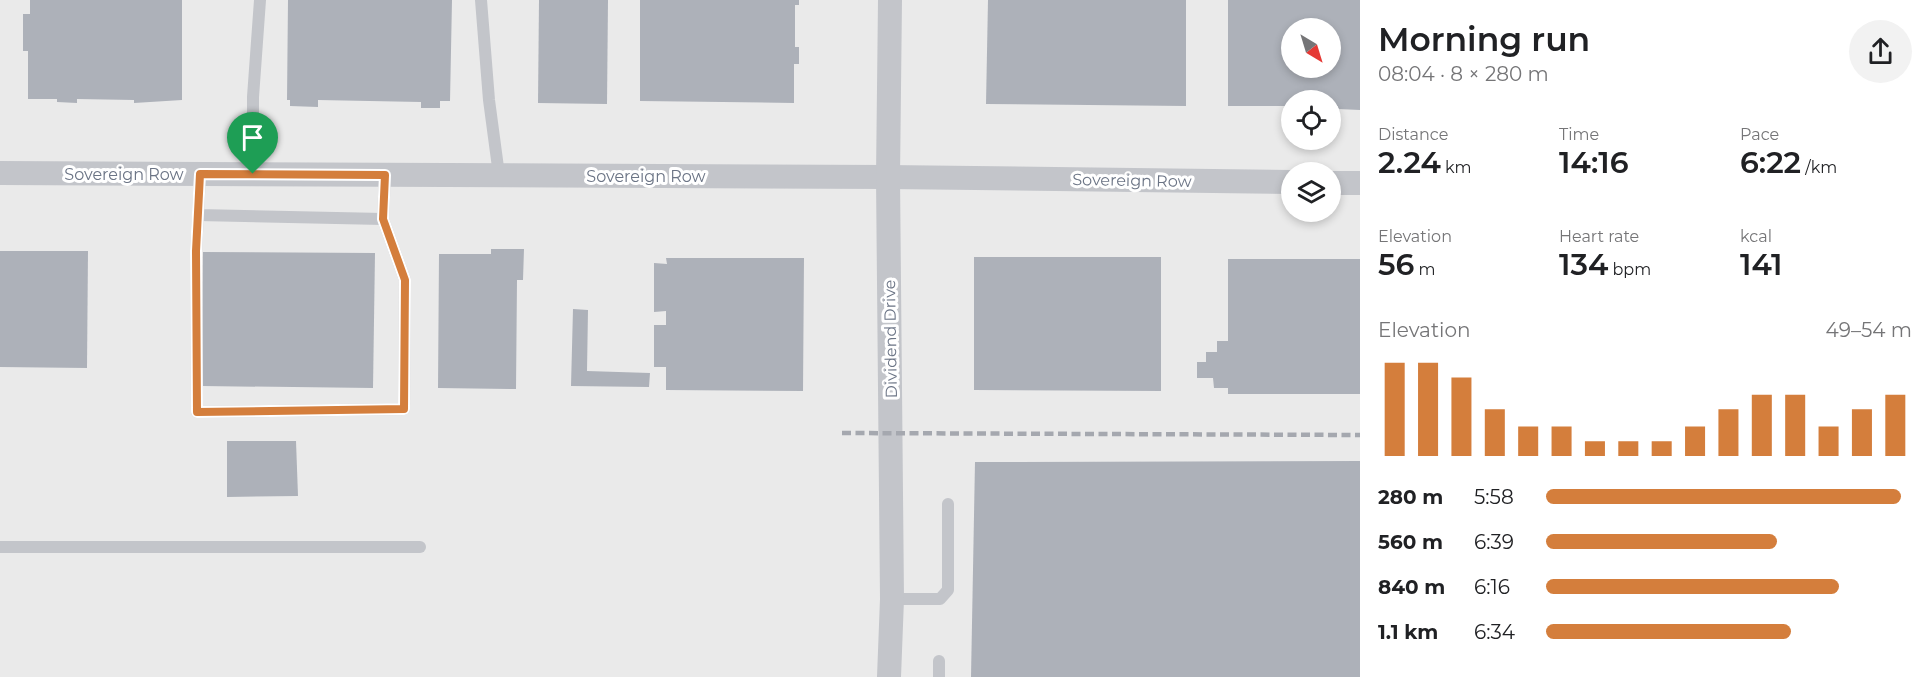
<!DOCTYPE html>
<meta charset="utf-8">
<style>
body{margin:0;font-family:Montserrat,sans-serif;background:#f2f2f2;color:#202124;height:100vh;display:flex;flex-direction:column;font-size:22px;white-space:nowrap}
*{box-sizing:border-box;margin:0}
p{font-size:20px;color:#757577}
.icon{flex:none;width:33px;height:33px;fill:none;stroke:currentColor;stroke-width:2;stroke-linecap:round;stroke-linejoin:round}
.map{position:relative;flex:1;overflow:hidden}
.details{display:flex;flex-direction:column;background:#fff;width:570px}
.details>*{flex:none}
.needle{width:39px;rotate:142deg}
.buttons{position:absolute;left:1281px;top:18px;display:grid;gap:12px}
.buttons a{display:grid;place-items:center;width:60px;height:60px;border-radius:50%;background:#fff;box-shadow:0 3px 9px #0003;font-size:30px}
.pin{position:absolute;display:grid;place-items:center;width:51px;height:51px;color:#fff;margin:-62px -26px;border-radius:50% 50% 50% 0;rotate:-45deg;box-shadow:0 0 6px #0007}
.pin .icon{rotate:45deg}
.round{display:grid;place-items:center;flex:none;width:63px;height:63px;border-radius:32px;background:#f2f2f2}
.headline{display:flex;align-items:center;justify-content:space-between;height:102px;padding:0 18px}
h1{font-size:33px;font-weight:600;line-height:45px}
.stats{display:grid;grid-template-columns:repeat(3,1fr);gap:9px;height:102px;padding:6px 18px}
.stats div{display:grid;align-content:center}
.stats b{font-size:30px;font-weight:600}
.stats small{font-size:16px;font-weight:400}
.stats p{font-size:16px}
.chart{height:168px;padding:12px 18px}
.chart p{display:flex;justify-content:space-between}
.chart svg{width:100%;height:108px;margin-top:6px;stroke:#d47e3c;stroke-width:6}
ul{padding:0 18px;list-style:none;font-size:20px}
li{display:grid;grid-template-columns:96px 72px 1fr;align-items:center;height:45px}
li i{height:15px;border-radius:8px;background:#d47e3c}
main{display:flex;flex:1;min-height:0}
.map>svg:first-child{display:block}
.built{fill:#eaeaea;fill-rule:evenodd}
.building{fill:#adb1b9;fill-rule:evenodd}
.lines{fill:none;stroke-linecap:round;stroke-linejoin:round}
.lane{stroke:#c3c5ca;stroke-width:12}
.street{stroke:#c3c5ca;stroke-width:24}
.rail{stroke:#a5a8af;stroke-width:4.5;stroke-dasharray:9 4.5;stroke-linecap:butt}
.route-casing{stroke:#fff;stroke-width:12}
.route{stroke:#d47e3c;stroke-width:8}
.labels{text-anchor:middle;stroke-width:6;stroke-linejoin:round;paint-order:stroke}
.street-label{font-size:16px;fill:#6b7485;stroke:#fff}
</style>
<main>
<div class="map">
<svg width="1360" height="677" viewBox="0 0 1360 677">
<rect width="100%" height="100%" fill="#f9f9f7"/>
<path class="built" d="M0 0H1360V677H0ZM1292 28H1330V68H1292ZM1292 100H1330V140H1292ZM1292 172H1330V212H1292Z"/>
<g class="building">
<path d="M30 0H182V100L134 103V100L77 99V103L57 102V99H28V51H23V14H30Z"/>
<path d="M288 0H452L450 101H440V108H421V102L318 100V107L290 106V100H287Z"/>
<path d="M539 0H608L607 104 538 103Z"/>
<path d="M640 0H799V5H795V47H799V64H794V103L640 101Z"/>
<path d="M988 0H1186V106L986 104Z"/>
<path d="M1228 0H1360V110L1338 109V106H1330V100H1292V106H1228ZM1292 28H1330V68H1292Z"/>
<path d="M491 249H524L523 280H517L516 389 438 388 439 254H491Z"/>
<path d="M0 251H88L87 368 0 367Z"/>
<path d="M203 252 375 253 373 388 202 386Z"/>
<path d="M974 257H1161V391L974 390Z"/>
<path d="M666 258H804L803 391 666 390V367H654V325H666V311L654 312V263L667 264Z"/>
<path d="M1228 259H1360V394H1228V388H1214L1213 378H1197V362H1206V352H1217V341H1228Z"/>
<path d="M573 309 588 310 587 371 650 373 649 387 571 386Z"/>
<path d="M227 441H296L298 496 227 497Z"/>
<path d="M1360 461V677H971L975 462Z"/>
</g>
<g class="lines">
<g class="lane">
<path d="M481 0 489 100 499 175"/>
<path d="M200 174 198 215 383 219 385 175"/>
<path d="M253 174V97L260 0"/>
<path d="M198 215 196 251 197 412 404 409 405 280 383 219"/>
<path d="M0 547H420"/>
<path d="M892 599H940L948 590V504"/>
<path d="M939 677V661"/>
</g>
<g class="street">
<path d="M0 173 888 177 1292 182"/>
<path d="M1330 183H1360"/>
<path d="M889 677 892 599 888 177 890 0"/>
</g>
<path class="rail" d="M842 433 1360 435"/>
</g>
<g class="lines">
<defs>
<path id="route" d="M200 174 385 175 383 219 405 280 404 409 197 412 196 251Z"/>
</defs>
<use href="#route" class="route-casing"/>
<use href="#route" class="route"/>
</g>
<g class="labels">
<g class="street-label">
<text x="124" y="180">Sovereign Row</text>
<text x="646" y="182">Sovereign Row</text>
<text transform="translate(1132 180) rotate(1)" y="6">Sovereign Row</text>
<text transform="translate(890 339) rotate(-91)" y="6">Dividend Drive</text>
</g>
</g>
</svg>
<div class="buttons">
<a><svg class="needle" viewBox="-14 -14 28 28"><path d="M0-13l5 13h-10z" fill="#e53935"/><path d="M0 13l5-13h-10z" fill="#757577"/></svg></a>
<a><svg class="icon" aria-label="locate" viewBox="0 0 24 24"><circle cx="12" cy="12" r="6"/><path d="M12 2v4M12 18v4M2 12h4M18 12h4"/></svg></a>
<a><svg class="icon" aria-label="layers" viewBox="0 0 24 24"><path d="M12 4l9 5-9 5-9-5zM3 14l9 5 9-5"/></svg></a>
</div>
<div class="pin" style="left:253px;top:174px;background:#1e9e55"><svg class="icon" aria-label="arrive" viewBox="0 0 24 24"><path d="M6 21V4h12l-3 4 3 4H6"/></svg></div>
</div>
<section class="details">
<div class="headline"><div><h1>Morning run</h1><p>08:04 · 8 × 280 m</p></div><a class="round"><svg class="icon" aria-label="share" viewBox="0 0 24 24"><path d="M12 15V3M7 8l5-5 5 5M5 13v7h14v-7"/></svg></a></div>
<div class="stats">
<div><p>Distance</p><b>2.24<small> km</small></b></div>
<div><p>Time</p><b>14:16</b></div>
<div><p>Pace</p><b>6:22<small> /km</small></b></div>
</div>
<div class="stats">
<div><p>Elevation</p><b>56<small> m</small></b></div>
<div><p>Heart rate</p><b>134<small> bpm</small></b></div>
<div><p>kcal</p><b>141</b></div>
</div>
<div class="chart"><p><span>Elevation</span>49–54 m</p>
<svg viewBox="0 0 160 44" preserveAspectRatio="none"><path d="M5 44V6M15 44V6M25 44V12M35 44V25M45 44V32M55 44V32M65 44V38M75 44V38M85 44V38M95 44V32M105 44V25M115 44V19M125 44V19M135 44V32M145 44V25M155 44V19"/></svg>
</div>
<ul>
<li><b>280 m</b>5:58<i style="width:97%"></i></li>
<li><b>560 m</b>6:39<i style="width:63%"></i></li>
<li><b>840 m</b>6:16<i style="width:80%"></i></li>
<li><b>1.1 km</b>6:34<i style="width:67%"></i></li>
</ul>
</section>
</main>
